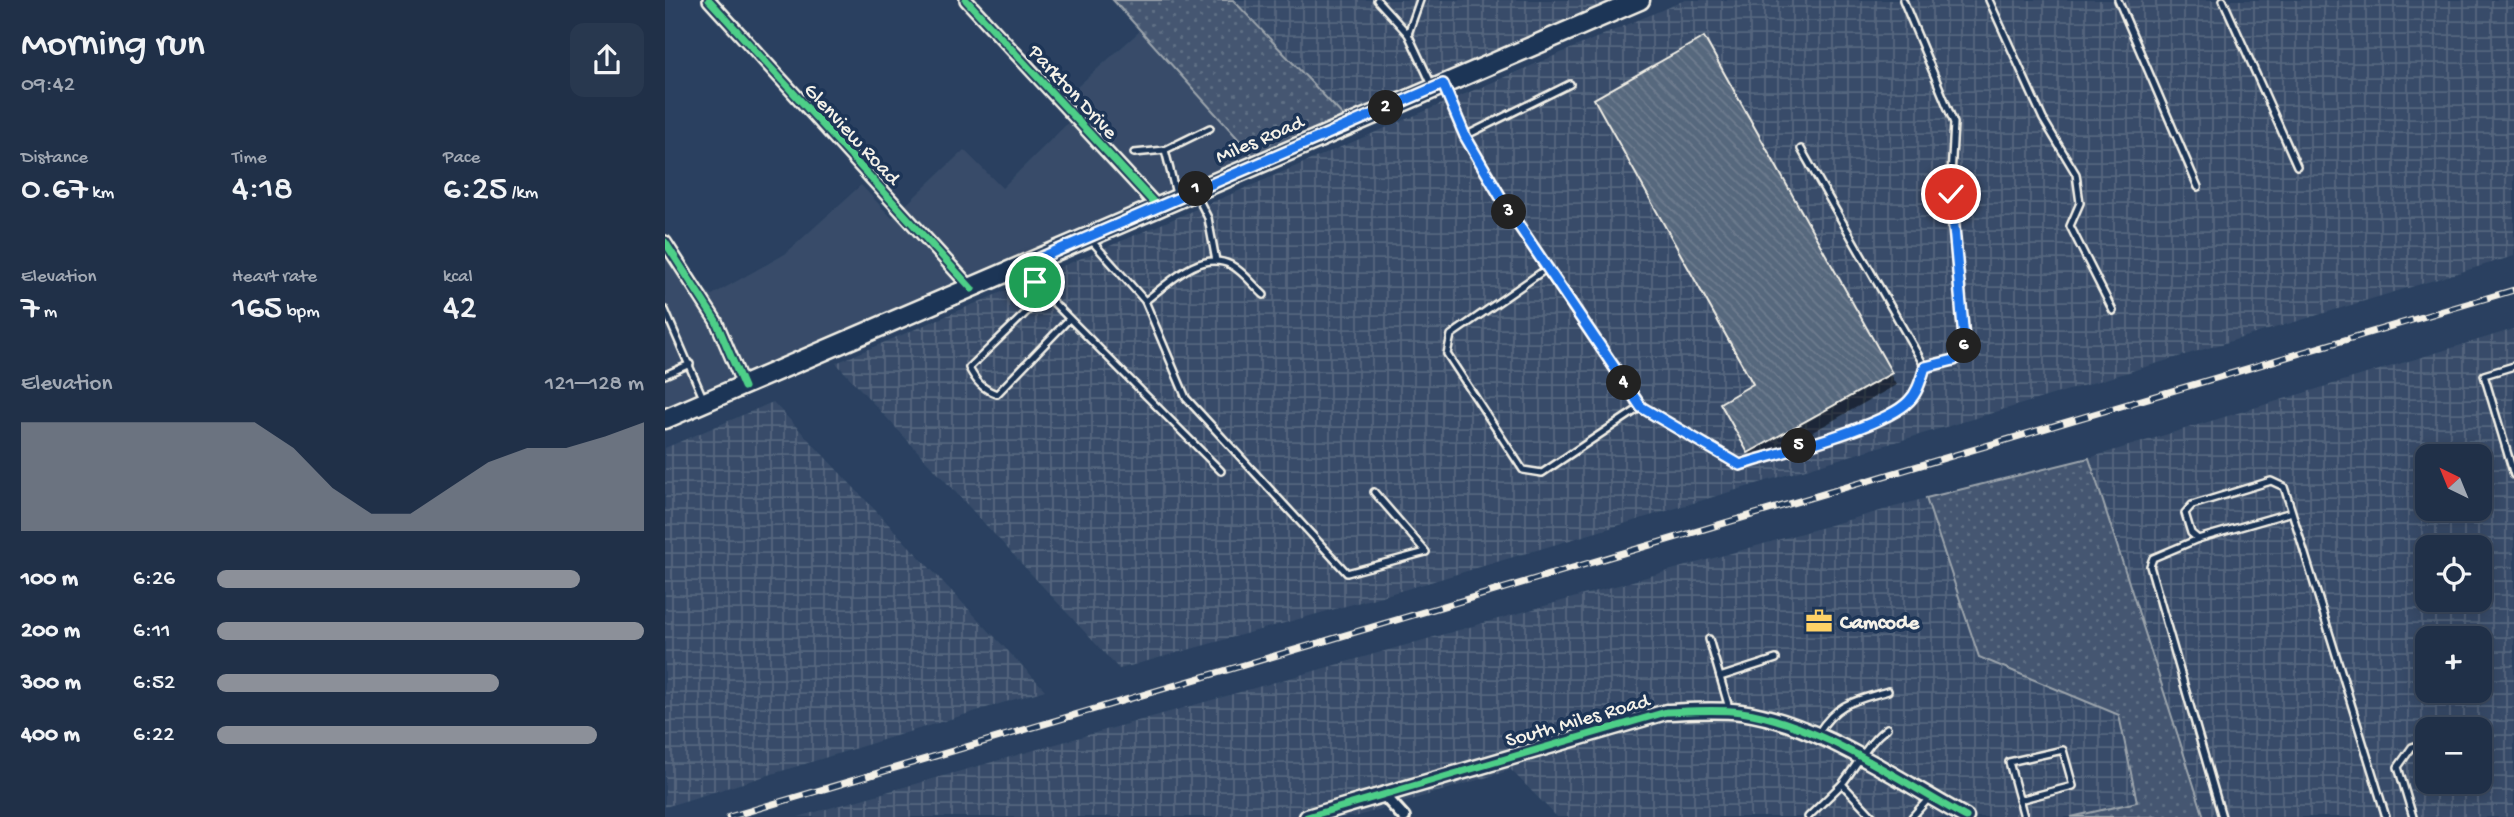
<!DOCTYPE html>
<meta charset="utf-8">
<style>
body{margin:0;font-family:"Gochi Hand",sans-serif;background:#28384f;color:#f1f3f6;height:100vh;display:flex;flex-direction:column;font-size:26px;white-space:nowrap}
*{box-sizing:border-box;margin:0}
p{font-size:23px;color:#a2a9b4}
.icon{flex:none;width:38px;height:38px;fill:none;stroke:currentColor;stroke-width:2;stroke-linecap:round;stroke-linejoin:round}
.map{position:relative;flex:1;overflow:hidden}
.sheet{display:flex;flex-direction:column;background:#203048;width:665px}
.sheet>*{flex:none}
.needle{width:46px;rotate:317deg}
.buttons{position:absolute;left:1750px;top:444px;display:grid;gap:14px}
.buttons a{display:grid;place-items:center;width:77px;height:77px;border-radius:14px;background:#203048;box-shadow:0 4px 18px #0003,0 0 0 2px #3d4b60;font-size:35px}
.pin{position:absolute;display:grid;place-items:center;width:60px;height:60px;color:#fff;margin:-30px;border:4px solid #fff;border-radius:50%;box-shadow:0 2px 7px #0007}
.km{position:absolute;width:35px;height:35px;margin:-18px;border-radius:50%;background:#222;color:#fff;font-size:19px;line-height:35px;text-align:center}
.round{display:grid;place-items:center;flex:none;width:74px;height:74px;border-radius:14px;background:#28384f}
.summary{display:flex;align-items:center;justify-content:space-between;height:119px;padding:0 21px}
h1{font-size:38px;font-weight:600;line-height:52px}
.metrics{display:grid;grid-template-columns:repeat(3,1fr);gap:10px;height:119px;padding:7px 21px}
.metrics div{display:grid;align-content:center}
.metrics b{font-size:35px;font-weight:600}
.metrics small{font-size:19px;font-weight:400}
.metrics p{font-size:19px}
.chart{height:196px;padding:14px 21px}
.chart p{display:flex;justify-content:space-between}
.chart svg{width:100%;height:126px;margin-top:7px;fill:#8c9099;opacity:.7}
ul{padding:0 21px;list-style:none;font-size:23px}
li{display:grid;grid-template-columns:112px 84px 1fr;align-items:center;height:52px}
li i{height:18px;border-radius:9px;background:#8c9099}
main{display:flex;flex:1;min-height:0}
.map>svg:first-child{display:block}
.built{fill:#374c69}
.industrial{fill:url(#industrial-grid);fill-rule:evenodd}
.grass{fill:url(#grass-dots);stroke:#9ca4ac;stroke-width:2}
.shadow{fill:#0007}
.building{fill:url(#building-back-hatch);stroke:#f4f1e8;stroke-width:2}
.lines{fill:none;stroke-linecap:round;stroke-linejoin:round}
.service-casing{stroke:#f4f1e8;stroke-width:10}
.minor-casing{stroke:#f4f1e8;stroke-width:16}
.tertiary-casing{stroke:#f4f1e8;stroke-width:19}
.primary-casing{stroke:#f4f1e8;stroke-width:23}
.service{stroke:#1d3557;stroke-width:5}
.minor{stroke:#1d3557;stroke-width:10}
.tertiary{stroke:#1d3557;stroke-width:14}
.primary{stroke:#1d3557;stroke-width:18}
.rail-casing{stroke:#f4f1e8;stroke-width:7}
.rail{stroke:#1d3557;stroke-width:4.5;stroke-dasharray:13;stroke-linecap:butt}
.cycleway-casing{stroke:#1d3557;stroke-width:11}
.cycleway{stroke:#4dcf88;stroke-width:7}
.route-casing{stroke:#fff;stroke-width:14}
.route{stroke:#1a73e8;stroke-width:9}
.labels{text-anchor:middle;stroke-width:7;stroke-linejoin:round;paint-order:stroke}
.street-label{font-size:21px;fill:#f4f1e8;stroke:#1d3557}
.poi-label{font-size:21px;font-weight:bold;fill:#f4f1e8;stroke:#1d3557;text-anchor:start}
</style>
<main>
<section class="sheet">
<div class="summary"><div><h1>Morning run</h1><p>09:42</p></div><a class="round"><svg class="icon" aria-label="share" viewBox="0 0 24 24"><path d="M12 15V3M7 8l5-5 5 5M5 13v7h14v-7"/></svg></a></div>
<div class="metrics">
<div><p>Distance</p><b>0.67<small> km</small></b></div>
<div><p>Time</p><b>4:18</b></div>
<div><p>Pace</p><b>6:25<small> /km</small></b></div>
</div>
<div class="metrics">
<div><p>Elevation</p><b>7<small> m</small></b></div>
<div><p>Heart rate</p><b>165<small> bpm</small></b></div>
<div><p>kcal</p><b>42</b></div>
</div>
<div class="chart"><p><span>Elevation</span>121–128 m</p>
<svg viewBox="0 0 160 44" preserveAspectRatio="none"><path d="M0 44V6L10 6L20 6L30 6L40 6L50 6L60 6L70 15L80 29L90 38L100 38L110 29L120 20L130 15L140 15L150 11L160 6V44z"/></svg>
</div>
<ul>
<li><b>100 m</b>6:26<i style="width:85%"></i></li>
<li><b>200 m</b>6:11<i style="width:100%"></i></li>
<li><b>300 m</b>6:52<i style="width:66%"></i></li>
<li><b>400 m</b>6:22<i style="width:89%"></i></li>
</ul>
</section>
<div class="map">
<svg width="1849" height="817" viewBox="0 0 1849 817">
<defs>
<pattern id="industrial-grid" width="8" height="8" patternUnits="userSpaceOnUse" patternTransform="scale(1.75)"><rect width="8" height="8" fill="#374c69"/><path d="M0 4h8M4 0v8" fill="none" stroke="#55667e"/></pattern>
<pattern id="grass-dots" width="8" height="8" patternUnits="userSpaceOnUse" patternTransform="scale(1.75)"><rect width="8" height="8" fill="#445771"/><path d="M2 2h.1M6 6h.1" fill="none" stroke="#607085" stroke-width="1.8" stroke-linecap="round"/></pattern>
<pattern id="building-back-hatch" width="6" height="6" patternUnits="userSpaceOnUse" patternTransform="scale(1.75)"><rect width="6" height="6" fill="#56677d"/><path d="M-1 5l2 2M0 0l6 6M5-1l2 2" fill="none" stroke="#6f7d8f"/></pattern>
</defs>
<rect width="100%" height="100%" fill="#2a4060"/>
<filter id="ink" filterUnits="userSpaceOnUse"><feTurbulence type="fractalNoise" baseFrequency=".0143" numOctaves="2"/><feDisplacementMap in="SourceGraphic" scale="14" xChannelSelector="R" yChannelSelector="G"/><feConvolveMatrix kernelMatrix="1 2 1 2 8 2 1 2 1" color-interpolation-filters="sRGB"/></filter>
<g filter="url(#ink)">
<path class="built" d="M476 30 594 162 0 419V257L47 295 120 254 196 185 227 218 299 150 337 188 409 117 395 102Z"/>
<g class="industrial">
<path d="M568 0H975L685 123Z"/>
<path d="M1020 0H1849V256L742 589 454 669 171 363Z"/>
<path d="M1849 329V817H1537L1424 458ZM1762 457H1815V509H1762ZM1762 548H1815V600H1762ZM1762 639H1815V691H1762ZM1762 730H1815V782H1762Z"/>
<path d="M108 402 380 690 0 807V448Z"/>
<path d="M1261 498 1314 657 1454 715 1473 802 1406 817H892L846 770 690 817H133Z"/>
</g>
<g class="grass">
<path d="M448 0H568L685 123 594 162Z"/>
<path d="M1424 458 1539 817H1406L1472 802 1454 715 1314 657 1261 498Z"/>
</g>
<path class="shadow" d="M1038 39 1231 385 1091 464 1057 404 1091 385Z"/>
<path class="building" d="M1039 37 1227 373 1083 453 1055 403 1088 384 929 99Z"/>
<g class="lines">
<defs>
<g id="service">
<path d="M712 0 743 34 767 85"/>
<path d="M1238 0 1289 123 1285 194 1300 350 1289 360 1260 367"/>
<path d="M1324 0 1378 119 1411 174 1415 203 1405 226 1448 311"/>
<path d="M1453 0 1533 187"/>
<path d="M1558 0 1632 166"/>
<path d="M743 34 755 0"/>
<path d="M779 87 800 136 905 84"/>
<path d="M800 136 881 269 976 407 877 473 858 470 782 354 786 335 881 269"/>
<path d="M500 150 545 128"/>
<path d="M469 153 500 150 511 194"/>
<path d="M531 194 543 218 551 261"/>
<path d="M425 239 480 301 521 398 682 573 761 552 709 492"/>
<path d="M362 267 380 294 556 471"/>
<path d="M380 294 304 368C311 381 317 389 332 394L404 319"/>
<path d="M480 301C503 284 535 249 566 265 578 271 589 286 599 295"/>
<path d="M0 310 39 400"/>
<path d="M1849 366 1819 375 1849 475"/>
<path d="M0 375 25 364"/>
<path d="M976 407 1075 465C1113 453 1219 427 1244 401 1253 392 1256 379 1260 367L1136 149"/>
<path d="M1627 512 1533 539 1526 533 1520 513 1527 505 1606 481 1619 487 1627 512 1721 817"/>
<path d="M1533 539 1488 558 1485 566 1557 817"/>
<path d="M1044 639 1064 708"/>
<path d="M1055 677 1111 659"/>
<path d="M1153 733C1173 702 1189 701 1223 691"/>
<path d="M1354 800 1408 786 1398 750 1344 762 1359 817"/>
<path d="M1143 817 1177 784"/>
<path d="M1208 817 1177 784C1193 764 1202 743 1222 728"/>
<path d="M1247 817 1265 797"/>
<path d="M1748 817 1733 767 1747 747 1762 742"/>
</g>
<g id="minor">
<path d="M44 0 307 289"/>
<path d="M301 0 492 206"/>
<path d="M0 242 51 321 79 387"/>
<path d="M719 795 739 817"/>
</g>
<path id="tertiary" d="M642 817 1001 712C1026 711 1051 709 1076 712 1154 723 1233 780 1301 817"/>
<path id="primary" d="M0 419 975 0"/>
</defs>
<use href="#service" class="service-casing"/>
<use href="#minor" class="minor-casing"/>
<use href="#tertiary" class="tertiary-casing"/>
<use href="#primary" class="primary-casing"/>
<use href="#service" class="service"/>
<use href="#minor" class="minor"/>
<use href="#tertiary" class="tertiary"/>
<use href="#primary" class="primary"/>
<defs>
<path id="rail" d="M64 817 1849 290"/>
</defs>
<use href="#rail" class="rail-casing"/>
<use href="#rail" class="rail"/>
<defs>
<g id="cycleway">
<path d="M44 0 307 289"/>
<path d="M301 0 492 206"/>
<path d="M0 242 51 321 79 387"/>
<path d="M642 817 1001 712C1026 711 1051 709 1076 712 1154 723 1233 780 1301 817"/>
</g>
</defs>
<use href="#cycleway" class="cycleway-casing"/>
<use href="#cycleway" class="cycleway"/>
</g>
</g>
<g class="lines" filter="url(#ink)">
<defs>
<path id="route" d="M370 282 361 264 778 84 800 136 842 208 976 407 1075 465C1113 453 1220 427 1244 401 1253 392 1256 379 1260 367L1289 360 1300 350 1286 194"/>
</defs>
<use href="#route" class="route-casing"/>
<use href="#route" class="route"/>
</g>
<defs>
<symbol id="office-bare" viewBox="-9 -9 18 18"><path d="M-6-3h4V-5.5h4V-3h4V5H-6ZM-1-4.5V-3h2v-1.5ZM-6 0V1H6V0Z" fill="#ffd166" stroke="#1d3557" stroke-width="2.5" paint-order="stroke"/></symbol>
</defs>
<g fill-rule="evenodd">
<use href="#office-bare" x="1135" y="602" width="38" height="38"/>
</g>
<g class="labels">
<g class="street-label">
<text transform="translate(409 91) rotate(47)" y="7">Parkton Drive</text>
<text transform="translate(188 133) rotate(47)" y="7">Glenview Road</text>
<text transform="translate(594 138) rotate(-23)" y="7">Miles Road</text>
<text transform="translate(912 719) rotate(-16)" y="7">South Miles Road</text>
</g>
<g class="poi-label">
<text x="1175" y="628">Camcode</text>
</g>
</g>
</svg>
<div class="buttons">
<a><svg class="needle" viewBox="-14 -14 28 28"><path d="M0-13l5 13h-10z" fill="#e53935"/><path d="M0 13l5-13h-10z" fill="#a2a9b4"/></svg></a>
<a><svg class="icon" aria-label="locate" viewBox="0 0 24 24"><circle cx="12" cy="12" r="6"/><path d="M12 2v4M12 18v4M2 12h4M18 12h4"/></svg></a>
<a>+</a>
<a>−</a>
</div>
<div class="pin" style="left:370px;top:282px;background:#1e9e55"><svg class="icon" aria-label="arrive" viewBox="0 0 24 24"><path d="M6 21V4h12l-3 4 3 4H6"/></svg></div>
<div class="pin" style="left:1286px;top:194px;background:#d93025"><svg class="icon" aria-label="check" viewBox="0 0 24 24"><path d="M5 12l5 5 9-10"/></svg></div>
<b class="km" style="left:531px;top:189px">1</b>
<b class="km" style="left:721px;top:108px">2</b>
<b class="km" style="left:844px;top:212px">3</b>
<b class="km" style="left:959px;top:383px">4</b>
<b class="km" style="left:1134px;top:446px">5</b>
<b class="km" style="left:1299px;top:346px">6</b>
</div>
</main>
